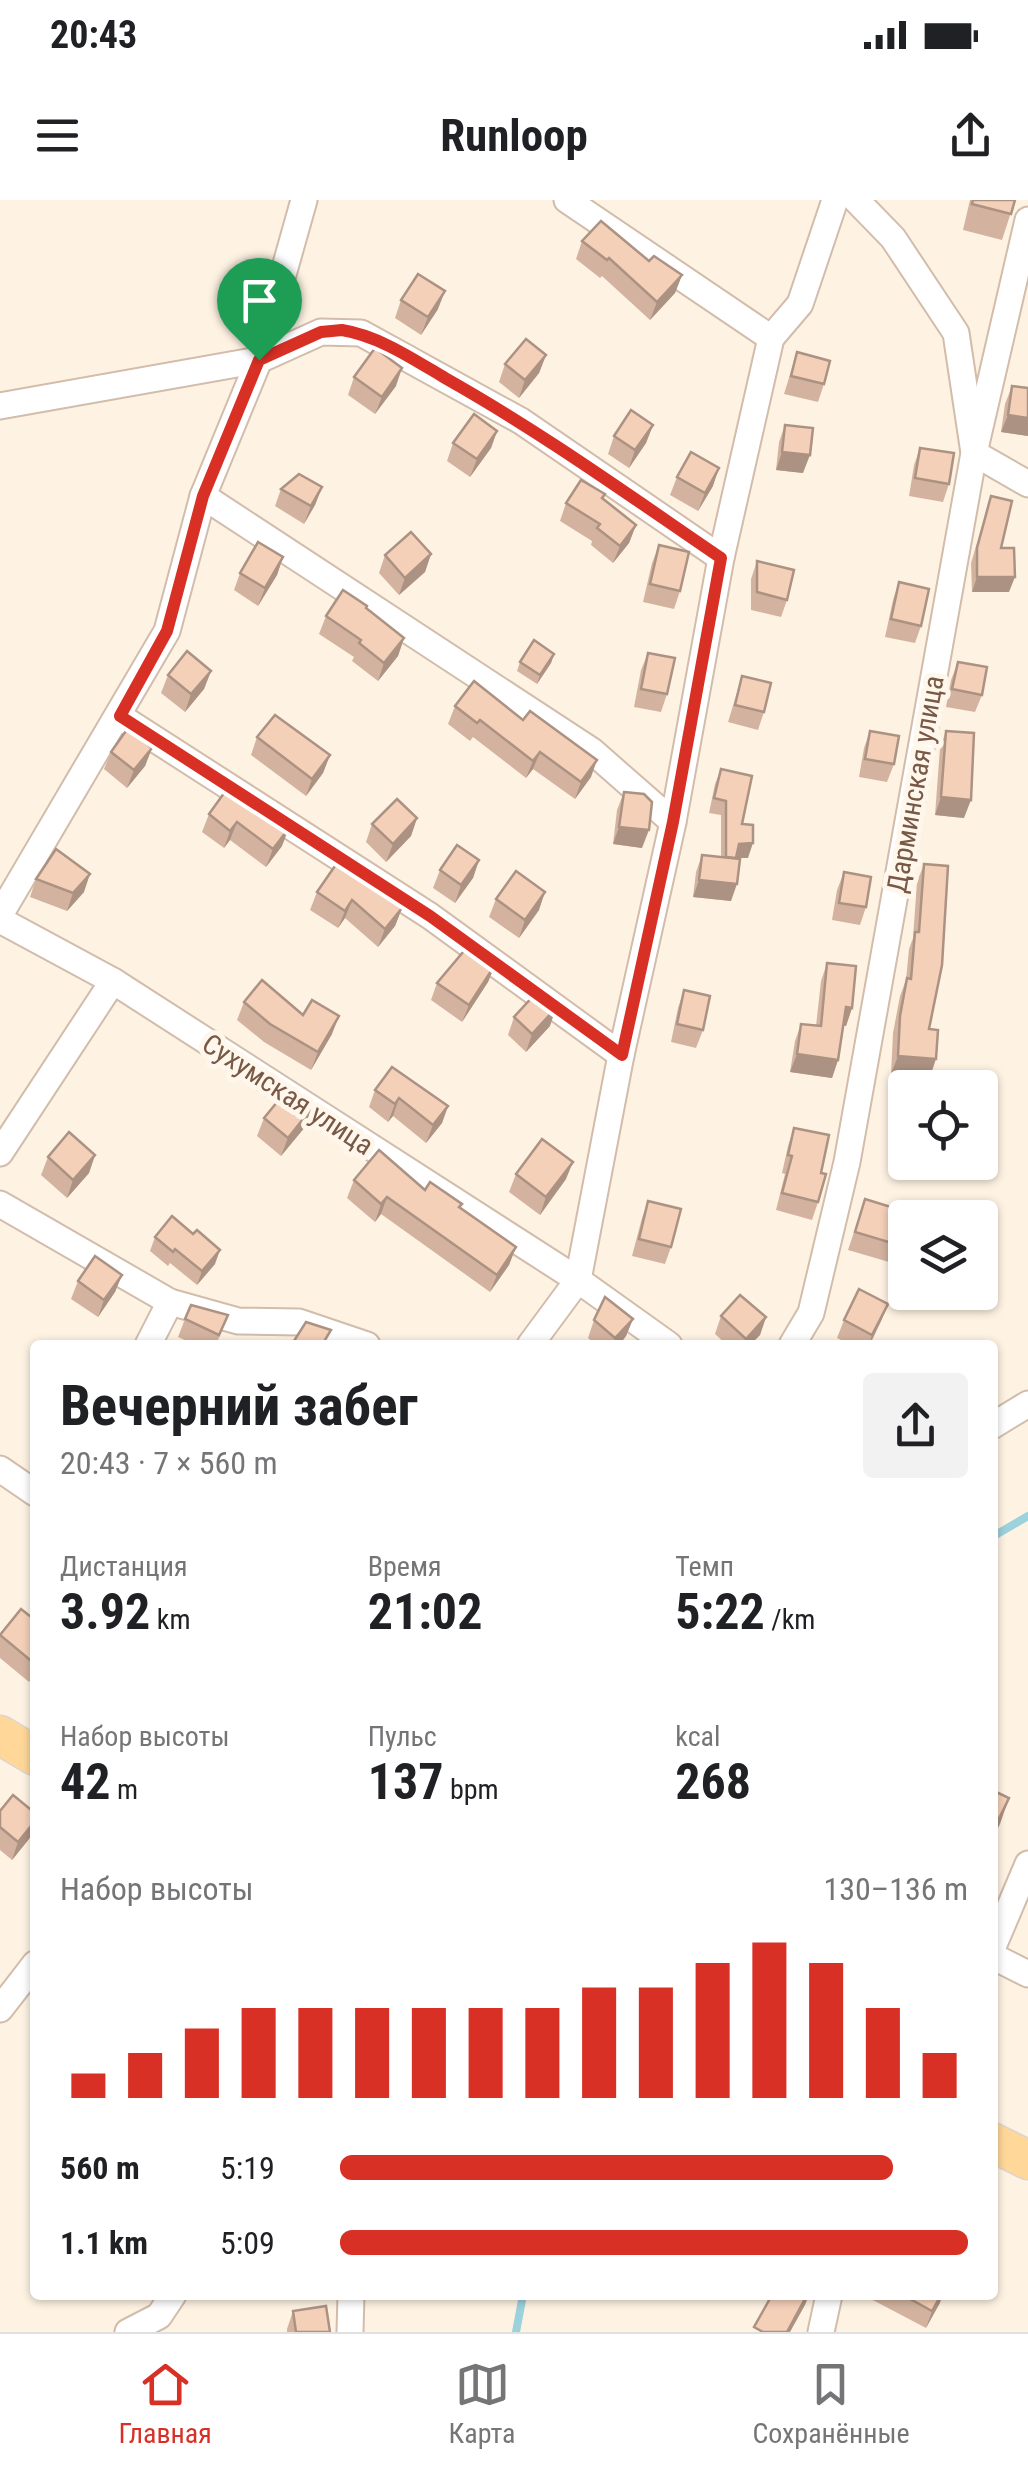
<!DOCTYPE html>
<html lang="ru">
<meta charset="utf-8">
<style>
body{margin:0;font-family:"Roboto Condensed",sans-serif;background:#f2f2f2;color:#202124;height:100vh;display:flex;flex-direction:column;font-size:38px;white-space:nowrap}
*{box-sizing:border-box;margin:0}
p{font-size:32px;color:#757577}
.icon{flex:none;width:55px;height:55px;fill:none;stroke:currentColor;stroke-width:2;stroke-linecap:round;stroke-linejoin:round}
.map{position:relative;flex:1;overflow:hidden}
.sheet{position:absolute;left:30px;top:1140px;width:968px;height:960px;display:flex;flex-direction:column;background:#fff;border-radius:10px;box-shadow:0 2px 8px #0004}
.sheet>*{flex:none}
.buttons{position:absolute;left:888px;top:870px;display:grid;gap:20px}
.buttons a{display:grid;place-items:center;width:110px;height:110px;border-radius:10px;background:#fff;box-shadow:0 2px 8px #0004;font-size:50px}
.pin{position:absolute;display:grid;place-items:center;width:85px;height:85px;color:#fff;margin:-102px -42px;border-radius:50% 50% 50% 0;rotate:-45deg;box-shadow:0 0 10px #0007}
.pin .icon{rotate:45deg}
.round{display:grid;place-items:center;flex:none;width:105px;height:105px;border-radius:10px;background:#f2f2f2}
.summary{display:flex;align-items:center;justify-content:space-between;height:170px;padding:0 30px}
h1{font-size:55px;font-weight:700;line-height:75px}
.metrics{display:grid;grid-template-columns:repeat(3,1fr);gap:15px;height:170px;padding:10px 30px}
.metrics div{display:grid;align-content:center}
.metrics b{font-size:50px;font-weight:700}
.metrics small{font-size:28px;font-weight:400}
.metrics p{font-size:28px}
.chart{height:280px;padding:20px 30px}
.chart p{display:flex;justify-content:space-between}
.chart svg{width:100%;height:180px;margin-top:10px;stroke:#d93025;stroke-width:6}
ul{padding:0 30px;list-style:none;font-size:32px}
li{display:grid;grid-template-columns:160px 120px 1fr;align-items:center;height:75px}
li i{height:25px;border-radius:12px;background:#d93025}
.status{display:flex;justify-content:space-between;align-items:center;height:70px;padding:0 50px;background:#fff;direction:ltr}
.status svg{height:28px;fill:currentColor}
header{display:flex;justify-content:space-between;align-items:center;height:130px;padding:0 30px;background:#fff;font-size:45px;font-weight:700}
.tab-bar{display:flex;justify-content:space-around;align-items:center;height:140px;border-top:2px solid #e0e0e0;background:#fff;font-size:28px;color:#757577}
.tab-bar a{display:grid;justify-items:center;gap:5px}
.tab-bar .on{color:#d93025}
.map>svg:first-child{display:block}
.lines{fill:none;stroke-linecap:round;stroke-linejoin:round}
.stream{stroke:#9cd2db;stroke-width:8}
.minor-casing{stroke:#d2bcab;stroke-width:29}
.primary-casing{stroke:#dcd4cf;stroke-width:41}
.minor{stroke:#fff;stroke-width:25}
.primary{stroke:#ffd899;stroke-width:38}
.wall{fill:#d3b39f}
.shaded-wall{fill:#ac9282}
.building{fill:#f5d0b9;stroke:#ac9282;stroke-width:2.5}
.route-casing{stroke:#fff;stroke-width:20}
.route{stroke:#d93025;stroke-width:12}
.labels{text-anchor:middle;stroke-width:10;stroke-linejoin:round;paint-order:stroke}
.street-label{font-size:28px;fill:#785847;stroke:#fff7eb}
</style>
<div class="status"><b>20:43</b><svg viewBox="0 0 49 12"><path d="M0 12V9h3v3zM5 12V6h3v6zM10 12V3h3v9zM15 12V0h3v12zM26 1h20v11H26zM47 4h2v5h-2z"/></svg></div>
<header><svg class="icon" aria-label="menu" viewBox="0 0 24 24"><path d="M4 6h16M4 12h16M4 18h16"/></svg>Runloop<svg class="icon" aria-label="share" viewBox="0 0 24 24"><path d="M12 15V3M7 8l5-5 5 5M5 13v7h14v-7"/></svg></header>
<div class="map">
<svg width="1028" height="2132" viewBox="0 0 1028 2132">
<rect width="100%" height="100%" fill="#fef3e3"/>
<g class="lines">
<g class="stream">
<path d="M992 1337 1028 1316"/>
<path d="M516 2132 523 2095"/>
</g>
<defs>
<g id="minor">
<path d="M567 0 771 138 800 104 835 0"/>
<path d="M856 0 893 38 956 133 974 253 1028 284"/>
<path d="M0 206 259 160 321 132 361 133 521 221 721 358"/>
<path d="M203 296 592 551 673 622"/>
<path d="M119 516 430 716 621 855"/>
<path d="M0 715 167 431 203 296 259 160 304 0"/>
<path d="M0 720 113 781 578 1080 669 1145"/>
<path d="M0 953 113 781"/>
<path d="M0 1004 170 1102 238 1121 299 1122 367 1145"/>
<path d="M148 1145 170 1102"/>
<path d="M530 1145 578 1080 621 855 673 622 721 358 771 138"/>
<path d="M792 1145 811 1113 847 962 974 253 1028 20"/>
<path d="M992 1226 1028 1204"/>
<path d="M0 1269 35 1293"/>
<path d="M992 1749 1028 1664"/>
<path d="M992 1756 1028 1774"/>
<path d="M0 1809 35 1764"/>
<path d="M128 2132 159 2116 173 2095"/>
<path d="M350 2132 351 2095"/>
<path d="M821 2132 829 2095"/>
</g>
<g id="primary">
<path d="M0 1535 35 1556"/>
<path d="M992 1942 1028 1960"/>
</g>
</defs>
<use href="#minor" class="minor-casing"/>
<use href="#primary" class="primary-casing"/>
<use href="#minor" class="minor"/>
<use href="#primary" class="primary"/>
</g>
<g class="wall">
<path d="M970 0H1015L1002 40 963 30Z"/>
<path d="M582 41 649 61 682 75 675 93 650 120 602 76 600 78 576 59Z"/>
<path d="M401 100 438 109 421 135 395 118Z"/>
<path d="M797 152 824 184 818 202 784 194Z"/>
<path d="M546 155 539 173 519 198 499 182 505 164Z"/>
<path d="M354 177 396 186 375 214 348 195Z"/>
<path d="M1012 186 1028 188V236L1001 232 1005 204Z"/>
<path d="M653 225 646 243 629 268 608 254 614 236Z"/>
<path d="M785 225 803 273 776 270 779 242Z"/>
<path d="M497 231 491 248 470 277 447 261 453 243Z"/>
<path d="M920 248 949 284 943 302 909 296 914 265Z"/>
<path d="M677 277 713 286 698 311 670 295Z"/>
<path d="M322 287 315 305 304 324 275 306 281 289Z"/>
<path d="M605 294 603 299 636 325 629 343 613 363 591 345 592 341 560 321 566 303Z"/>
<path d="M991 296 1009 392H972L971 363Z"/>
<path d="M659 345 680 391 674 409 643 402 652 363Z"/>
<path d="M431 354 425 372 399 395 379 373 385 355Z"/>
<path d="M283 357 277 375 258 406 234 390 240 373Z"/>
<path d="M757 361 787 400 781 417 751 410V379Z"/>
<path d="M899 382 921 426 915 443 885 437 893 400Z"/>
<path d="M366 408 404 438 398 456 378 481 352 461 354 457 319 434 326 416Z"/>
<path d="M648 453 667 494 661 512 634 507 641 470Z"/>
<path d="M554 454 551 463 537 484 517 471 520 462Z"/>
<path d="M958 462 982 495 975 512 946 507 951 480Z"/>
<path d="M211 471 204 489 185 512 161 493 168 475Z"/>
<path d="M742 476 764 512 758 530 728 522Z"/>
<path d="M455 506 591 577 575 599 533 569 526 578 473 537 470 541 448 524Z"/>
<path d="M870 531 894 564 887 582 859 577 864 548Z"/>
<path d="M946 531 964 618 935 615 940 548Z"/>
<path d="M257 537 330 555 323 573 306 596 251 555Z"/>
<path d="M152 548 145 566 127 588 104 569 111 552Z"/>
<path d="M721 569 748 658H737L731 701 693 697 696 672 702 655 721 657V615L709 613 715 584Z"/>
<path d="M227 589 282 646 266 667 230 640 224 648 202 632 209 614Z"/>
<path d="M624 592 642 648 613 644 617 610Z"/>
<path d="M417 618 411 636 386 662 366 642 372 624Z"/>
<path d="M479 660 473 678 455 703 433 688 440 670Z"/>
<path d="M924 664 929 829 930 877 891 874 893 833 900 796 906 780 909 749 913 738 917 682Z"/>
<path d="M844 672 866 707 860 725 832 720 837 690Z"/>
<path d="M36 679 84 692 67 711 30 697Z"/>
<path d="M317 692 402 708 395 726 378 747 345 718 338 728 310 710Z"/>
<path d="M496 699 539 710 519 738 489 717Z"/>
<path d="M827 763 852 808 846 826 843 825 838 860 832 878 790 872 795 841 801 824 816 826 821 781Z"/>
<path d="M495 765 488 782 462 822 431 800 437 783Z"/>
<path d="M684 790 703 830 696 848 671 842 678 808Z"/>
<path d="M244 802 303 815 332 834 311 870 264 842 237 820Z"/>
<path d="M514 817 550 826 526 852 508 835Z"/>
<path d="M375 890 448 906 442 923 426 943 393 916 388 922 369 907Z"/>
<path d="M311 909 305 927 281 956 257 936 264 918Z"/>
<path d="M794 928 821 973 818 1002 812 1020 776 1010 785 974 782 973 788 946Z"/>
<path d="M95 955 89 973 67 998 41 975 48 957Z"/>
<path d="M516 974 566 979 540 1015 509 992Z"/>
<path d="M354 980 425 990 516 1047 509 1065 490 1092 381 1014 375 1022 347 998Z"/>
<path d="M865 999 895 1044 889 1062 848 1050Z"/>
<path d="M648 1001 671 1047 665 1064 632 1056 642 1018Z"/>
<path d="M155 1037 215 1064 197 1085 170 1063 168 1066 150 1051Z"/>
<path d="M122 1075 115 1092 98 1117 71 1099 78 1081Z"/>
<path d="M888 1104 881 1121 870 1145H851L837 1138 844 1120Z"/>
<path d="M228 1115 216 1145H196L178 1137 185 1119Z"/>
<path d="M721 1116 766 1117 760 1135 750 1145H727L715 1134Z"/>
<path d="M633 1119 626 1136 619 1145H596L588 1138 594 1120Z"/>
<path d="M35 1420V1474L29 1482 0 1458V1434Z"/>
<path d="M0 1611 35 1613V1627L33 1634 12 1660 0 1650Z"/>
<path d="M868 2095H942L926 2128 867 2097Z"/>
<path d="M293 2111 330 2132H287V2129Z"/>
</g>
<g class="shaded-wall">
<path d="M682 75 675 93 650 120 657 102Z"/>
<path d="M445 91 438 109 421 135 428 117Z"/>
<path d="M546 155 539 173 519 198 525 180Z"/>
<path d="M402 168 396 186 375 214 382 197Z"/>
<path d="M1008 215 1028 218V236L1001 232Z"/>
<path d="M653 225 646 243 629 268 635 250Z"/>
<path d="M497 231 491 248 470 277 477 259Z"/>
<path d="M782 252 810 255 803 273 776 270Z"/>
<path d="M719 268 713 286 698 311 705 293Z"/>
<path d="M322 287 315 305 304 324 311 306Z"/>
<path d="M636 325 629 343 613 363 620 346Z"/>
<path d="M431 354 425 372 399 395 405 378Z"/>
<path d="M283 357 277 375 258 406 265 388Z"/>
<path d="M977 377H1015L1009 392H972Z"/>
<path d="M404 438 398 456 378 481 384 463Z"/>
<path d="M554 454 551 463 537 484 540 475Z"/>
<path d="M211 471 204 489 185 512 191 494Z"/>
<path d="M152 548 145 566 127 588 134 570Z"/>
<path d="M540 552 533 569 526 578 533 561Z"/>
<path d="M330 555 323 573 306 596 312 579Z"/>
<path d="M597 560 591 577 575 599 581 582Z"/>
<path d="M941 597 971 600 964 618 935 615Z"/>
<path d="M417 618 411 636 386 662 393 644Z"/>
<path d="M237 622 230 640 224 648 230 631Z"/>
<path d="M619 627 649 630 642 648 613 644Z"/>
<path d="M289 628 282 646 266 667 273 649Z"/>
<path d="M753 643 748 658H733L739 644Z"/>
<path d="M479 660 473 678 455 703 461 685Z"/>
<path d="M90 674 84 692 67 711 73 693Z"/>
<path d="M699 680 737 684 731 701 693 697Z"/>
<path d="M545 692 539 710 519 738 525 720Z"/>
<path d="M352 700 345 718 338 728 345 711Z"/>
<path d="M402 708 395 726 378 747 385 729Z"/>
<path d="M495 765 488 782 462 822 469 805Z"/>
<path d="M846 807 852 808 846 826 839 825Z"/>
<path d="M556 808 550 826 526 852 532 834Z"/>
<path d="M339 816 332 834 311 870 318 852Z"/>
<path d="M797 854 838 860 832 878 790 872Z"/>
<path d="M898 856 936 859 930 877 891 874Z"/>
<path d="M399 898 393 916 388 922 395 904Z"/>
<path d="M448 906 442 923 426 943 433 925Z"/>
<path d="M311 909 305 927 281 956 288 938Z"/>
<path d="M95 955 89 973 67 998 73 980Z"/>
<path d="M573 962 566 979 540 1015 546 997Z"/>
<path d="M387 997 381 1014 375 1022 381 1004Z"/>
<path d="M516 1047 509 1065 490 1092 497 1075Z"/>
<path d="M220 1050 215 1064 197 1085 202 1071Z"/>
<path d="M122 1075 115 1092 98 1117 104 1100Z"/>
<path d="M888 1104 881 1121 869 1145 872 1135Z"/>
<path d="M766 1117 760 1135 750 1145H744L746 1139Z"/>
<path d="M633 1119 626 1136 619 1145H613L615 1138Z"/>
<path d="M1009 1598 1000 1624 992 1640V1633Z"/>
<path d="M35 1621 33 1634 12 1660 18 1642Z"/>
<path d="M807 2095H809L805 2105 790 2132H787Z"/>
<path d="M941 2095H942L940 2103 926 2128 932 2111Z"/>
</g>
<g class="building">
<path d="M973 0H1015L1011 14 972 4Z"/>
<path d="M601 21 649 61 654 56 682 75 657 102 609 58 607 60 582 41Z"/>
<path d="M418 74 445 91 428 117 401 100Z"/>
<path d="M526 139 546 155 525 180 505 164Z"/>
<path d="M375 148 402 168 382 197 354 177Z"/>
<path d="M797 152 830 161 824 184 791 176Z"/>
<path d="M1012 186 1028 188V218L1008 215Z"/>
<path d="M631 210 653 225 635 250 614 236Z"/>
<path d="M474 214 497 231 477 259 453 243Z"/>
<path d="M785 225 813 228 810 255 782 252Z"/>
<path d="M920 248 954 253 949 284 915 278Z"/>
<path d="M691 252 719 268 705 293 677 277Z"/>
<path d="M299 274 322 287 311 306 281 289Z"/>
<path d="M581 280 605 294 602 298 636 325 620 346 597 328 600 324 566 303Z"/>
<path d="M991 296 1012 301 1001 348H1014L1015 377H977V348Z"/>
<path d="M411 332 431 354 405 378 385 355Z"/>
<path d="M258 342 283 357 265 388 240 373Z"/>
<path d="M659 345 689 352 680 391 650 384Z"/>
<path d="M757 361 794 370 787 400 757 392Z"/>
<path d="M899 382 929 389 921 426 891 419Z"/>
<path d="M343 390 367 406 366 408 404 438 384 463 359 443 361 440 326 416Z"/>
<path d="M534 440 554 454 540 475 520 462Z"/>
<path d="M187 451 211 471 191 494 168 475Z"/>
<path d="M648 453 675 458 667 494 641 489Z"/>
<path d="M958 462 987 467 982 495 952 489Z"/>
<path d="M742 476 771 483 764 512 735 505Z"/>
<path d="M474 481 523 520 530 511 597 560 581 582 540 552 533 561 480 520 477 523 455 506Z"/>
<path d="M275 515 330 555 312 579 257 537Z"/>
<path d="M128 528 152 548 134 570 111 552Z"/>
<path d="M870 531 899 536 894 564 865 559Z"/>
<path d="M946 531 974 533 971 600 941 597Z"/>
<path d="M721 569 752 576 742 624 753 625V643L739 644 736 658 726 657V601L714 598Z"/>
<path d="M227 589 261 615 265 609 289 628 273 649 237 622 230 631 209 614Z"/>
<path d="M624 592 644 594 652 602 649 630 619 627Z"/>
<path d="M397 599 417 618 393 644 372 624Z"/>
<path d="M457 645 479 660 461 685 440 670Z"/>
<path d="M56 649 90 674 73 693 36 679Z"/>
<path d="M702 655 740 659 737 684 699 680Z"/>
<path d="M337 663 376 689 378 687 402 708 385 729 352 700 345 711 317 692Z"/>
<path d="M924 664 948 666 942 765 929 829 938 830 936 859 898 856 900 816 907 778 911 779 915 732H919Z"/>
<path d="M516 671 545 692 525 720 496 699Z"/>
<path d="M844 672 871 677 866 707 839 703Z"/>
<path d="M469 745 495 765 469 805 437 783Z"/>
<path d="M827 763 856 766 852 808 846 807 838 860 797 854 801 824 821 826Z"/>
<path d="M262 780 303 815 312 800 339 816 318 852 270 824 244 802Z"/>
<path d="M684 790 710 796 703 830 677 824Z"/>
<path d="M537 792 556 808 532 834 514 817Z"/>
<path d="M392 867 448 906 433 925 399 898 395 904 375 890Z"/>
<path d="M287 890 311 909 288 938 264 918Z"/>
<path d="M794 928 829 935 821 973 826 974 818 1002 782 993 792 956 788 955Z"/>
<path d="M69 932 95 955 73 980 48 957Z"/>
<path d="M542 939 573 962 546 997 516 974Z"/>
<path d="M379 950 425 990 430 982 462 1004 459 1007 516 1047 497 1075 387 997 381 1004 354 980Z"/>
<path d="M865 999 904 1011 895 1044 855 1032Z"/>
<path d="M648 1001 681 1009 671 1047 639 1039Z"/>
<path d="M172 1016 193 1034 197 1030 220 1050 202 1071 175 1049 173 1052 155 1037Z"/>
<path d="M95 1056 122 1075 104 1100 78 1081Z"/>
<path d="M859 1089 888 1104 872 1135 844 1120Z"/>
<path d="M740 1095 766 1117 746 1139 721 1116Z"/>
<path d="M605 1097 633 1119 615 1138 594 1120Z"/>
<path d="M191 1105 228 1115 219 1135 185 1119Z"/>
<path d="M306 1122 331 1130 322 1145 292 1144Z"/>
<path d="M21 1409 35 1420V1464L0 1435Z"/>
<path d="M992 1590 1009 1598 992 1633Z"/>
<path d="M13 1595 35 1613V1621L18 1642 0 1627V1611Z"/>
<path d="M772 2095H807L787 2132H763L754 2127Z"/>
<path d="M903 2095H941L932 2111Z"/>
<path d="M326 2106 330 2132H296L293 2111Z"/>
</g>
<g class="lines">
<defs>
<path id="route" d="M342 130C379 136 413 159 445 178 541 232 630 296 721 358L673 622 622 855 430 716 120 516 167 431 203 296 259 160 321 132Z"/>
</defs>
<use href="#route" class="route-casing"/>
<use href="#route" class="route"/>
</g>
<g class="labels">
<g class="street-label">
<text transform="translate(915 584) rotate(-80)" y="10">Дарминская улица</text>
<text transform="translate(288 894) rotate(33)" y="10">Сухумская улица</text>
</g>
</g>
</svg>
<div class="buttons">
<a><svg class="icon" aria-label="locate" viewBox="0 0 24 24"><circle cx="12" cy="12" r="6"/><path d="M12 2v4M12 18v4M2 12h4M18 12h4"/></svg></a>
<a><svg class="icon" aria-label="layers" viewBox="0 0 24 24"><path d="M12 4l9 5-9 5-9-5zM3 14l9 5 9-5"/></svg></a>
</div>
<div class="pin" style="left:259px;top:160px;background:#1e9e55"><svg class="icon" aria-label="arrive" viewBox="0 0 24 24"><path d="M6 21V4h12l-3 4 3 4H6"/></svg></div>
<section class="sheet">
<div class="summary"><div><h1>Вечерний забег</h1><p>20:43 · 7 × 560 m</p></div><a class="round"><svg class="icon" aria-label="share" viewBox="0 0 24 24"><path d="M12 15V3M7 8l5-5 5 5M5 13v7h14v-7"/></svg></a></div>
<div class="metrics">
<div><p>Дистанция</p><b>3.92<small> km</small></b></div>
<div><p>Время</p><b>21:02</b></div>
<div><p>Темп</p><b>5:22<small> /km</small></b></div>
</div>
<div class="metrics">
<div><p>Набор высоты</p><b>42<small> m</small></b></div>
<div><p>Пульс</p><b>137<small> bpm</small></b></div>
<div><p>kcal</p><b>268</b></div>
</div>
<div class="chart"><p><span>Набор высоты</span>130–136 m</p>
<svg viewBox="0 0 160 44" preserveAspectRatio="none"><path d="M5 44V38M15 44V33M25 44V27M35 44V22M45 44V22M55 44V22M65 44V22M75 44V22M85 44V22M95 44V17M105 44V17M115 44V11M125 44V6M135 44V11M145 44V22M155 44V33"/></svg>
</div>
<ul>
<li><b>560 m</b>5:19<i style="width:88%"></i></li>
<li><b>1.1 km</b>5:09<i style="width:100%"></i></li>
</ul>
</section>
</div>
<nav class="tab-bar">
<a class="on"><svg class="icon" aria-label="home" viewBox="0 0 24 24"><path d="M3 11l9-7 9 7M6 9v11h12V9"/></svg>Главная</a>
<a><svg class="icon" aria-label="map" viewBox="0 0 24 24"><path d="M3 6l6-2 6 2 6-2v14l-6 2-6-2-6 2zM9 4v14M15 6v14"/></svg>Карта</a>
<a><svg class="icon" aria-label="saved" viewBox="0 0 24 24"><path d="M7 4h10v16l-5-4-5 4z"/></svg>Сохранённые</a>
</nav>
